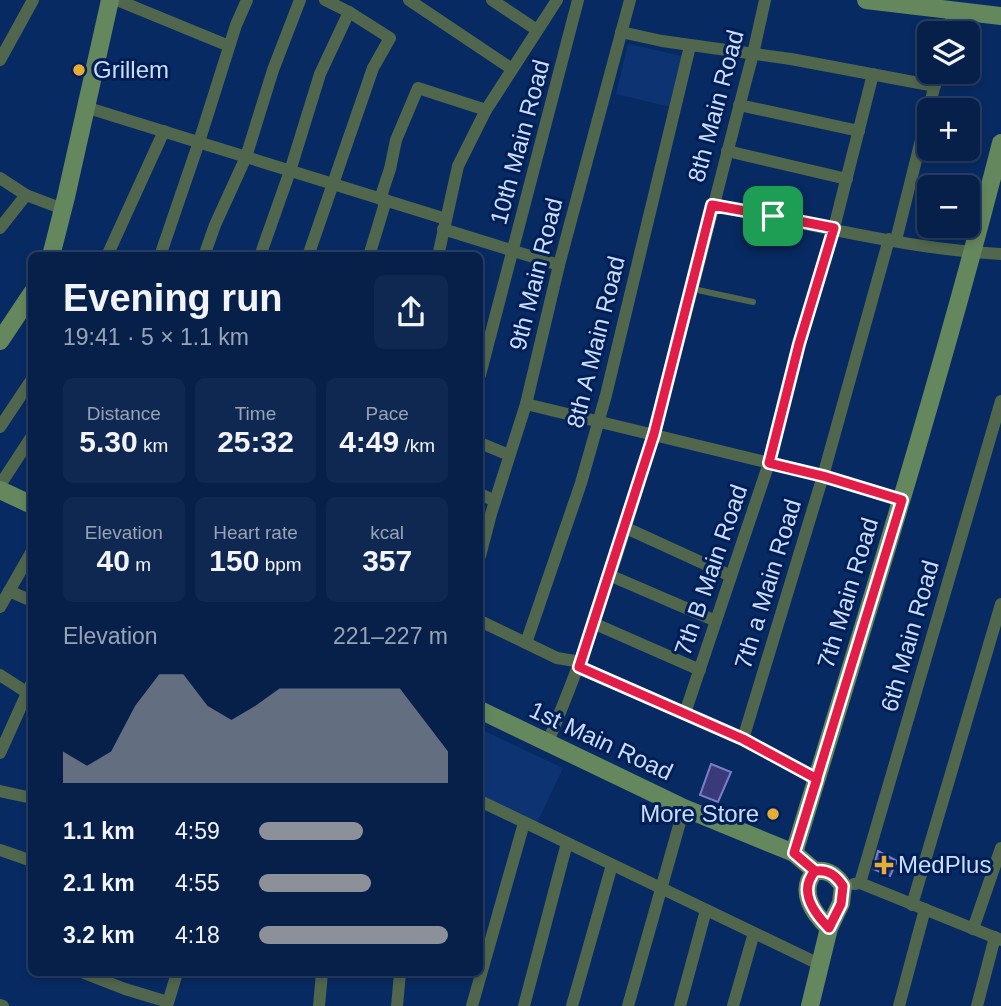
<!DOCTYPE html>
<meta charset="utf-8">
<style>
body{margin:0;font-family:Arial,sans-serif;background:#0f2851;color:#f1f3f6;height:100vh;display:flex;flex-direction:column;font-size:26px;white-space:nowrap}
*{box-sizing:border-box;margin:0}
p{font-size:23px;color:#98a3b5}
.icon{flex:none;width:38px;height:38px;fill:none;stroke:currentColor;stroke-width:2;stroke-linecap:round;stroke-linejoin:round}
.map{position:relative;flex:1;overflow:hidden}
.sheet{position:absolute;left:28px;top:252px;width:455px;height:724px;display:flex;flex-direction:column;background:#06204a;border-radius:10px;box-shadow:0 4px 10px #0003,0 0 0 2px #273e62}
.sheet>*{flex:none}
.controls{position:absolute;left:917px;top:21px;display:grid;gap:14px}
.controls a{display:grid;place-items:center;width:63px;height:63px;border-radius:10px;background:#06204a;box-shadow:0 4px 10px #0003,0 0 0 2px #273e62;font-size:35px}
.pin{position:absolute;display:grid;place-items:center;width:60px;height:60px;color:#fff;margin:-30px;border-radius:14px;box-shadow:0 4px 10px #0006}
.round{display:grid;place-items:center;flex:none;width:74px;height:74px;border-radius:10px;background:#0f2851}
.headline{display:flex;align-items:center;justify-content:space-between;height:119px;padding:0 35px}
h1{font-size:38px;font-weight:700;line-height:52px}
.figures{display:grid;grid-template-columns:repeat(3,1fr);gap:10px;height:119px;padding:7px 35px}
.figures div{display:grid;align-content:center;border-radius:10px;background:#0f2851;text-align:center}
.figures b{font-size:30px;font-weight:700}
.figures small{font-size:19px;font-weight:400}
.figures p{font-size:19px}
.chart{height:196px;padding:14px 35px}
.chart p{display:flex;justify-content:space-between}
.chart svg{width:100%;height:126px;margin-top:7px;fill:#8c9099;opacity:.7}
ul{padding:0 35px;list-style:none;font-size:23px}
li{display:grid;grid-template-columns:112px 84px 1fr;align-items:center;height:52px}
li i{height:18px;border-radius:9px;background:#8c9099}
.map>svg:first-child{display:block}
.built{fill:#0e3373}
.building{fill:#3a3a7b;stroke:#7a7ec5;stroke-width:2}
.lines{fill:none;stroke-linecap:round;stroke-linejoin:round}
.lane{stroke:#51674d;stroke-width:6}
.street{stroke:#51674d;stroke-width:12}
.secondary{stroke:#64875d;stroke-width:18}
.route-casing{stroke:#fff;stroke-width:14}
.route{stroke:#e11d48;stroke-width:9}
.poi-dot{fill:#e7ac36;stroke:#001f56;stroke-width:2.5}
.labels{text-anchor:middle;stroke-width:6;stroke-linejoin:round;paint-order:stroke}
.poi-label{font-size:24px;fill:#ccddf9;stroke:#001f56;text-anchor:start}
.street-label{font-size:24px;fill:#ccddf9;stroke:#001f56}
</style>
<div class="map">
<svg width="1001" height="1006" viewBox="0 0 1001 1006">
<rect width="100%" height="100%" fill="#082a62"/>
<g class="built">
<path d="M628 44 682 56 671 107 616 94Z"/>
<path d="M480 729 563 768 537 823 480 795Z"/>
</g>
<g class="building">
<path d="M711 764 731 772 718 802 700 795Z"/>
<path d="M878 851 897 861 890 876 873 869Z"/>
</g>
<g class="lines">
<path class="lane" d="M693 289 753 302"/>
<g class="street">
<path d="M117 0 229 46"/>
<path d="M409 0 512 69"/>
<path d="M492 0 537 30"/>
<path d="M621 32 662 41 791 59 935 86"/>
<path d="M948 33 953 11"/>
<path d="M0 60 33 0"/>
<path d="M739 105 859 131"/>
<path d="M85 107 446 219"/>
<path d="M727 151 847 179"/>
<path d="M0 178 26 195 63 209"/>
<path d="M380 199 390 169 396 140 418 88 486 110"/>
<path d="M712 205C805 223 907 249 1001 254"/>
<path d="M0 228 26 195"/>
<path d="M443 229 559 265"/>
<path d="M896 240 938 72"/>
<path d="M107 256 164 131"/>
<path d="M160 256 199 142 236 25 247 0"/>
<path d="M204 256 215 225 246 157 273 70 300 0"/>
<path d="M260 256 290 171 320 74 349 12"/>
<path d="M308 256 373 68 390 38 349 12 325 0"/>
<path d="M369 256 386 200"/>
<path d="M438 256 458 166 486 110 557 0"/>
<path d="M480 375 578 0"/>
<path d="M526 404 823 476 902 501"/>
<path d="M0 427 32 379"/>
<path d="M480 443 509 455"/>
<path d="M0 485 32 436"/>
<path d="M480 494 495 501"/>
<path d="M624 527 731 576"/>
<path d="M480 556 491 514 526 404 559 265 630 0"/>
<path d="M609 575 716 621"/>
<path d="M9 591 32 601"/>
<path d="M0 607 32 551"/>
<path d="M480 621 557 658 581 662"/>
<path d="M593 623 700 670"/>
<path d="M526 643 581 483 606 395 690 46"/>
<path d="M579 668 743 739 816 779"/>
<path d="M0 675 31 695"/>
<path d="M685 713 769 463 799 344 834 228 873 74"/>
<path d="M743 739 823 476 889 239"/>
<path d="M547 744C641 523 691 286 753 54L765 0"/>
<path d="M0 753 32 682"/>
<path d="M0 791 32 798"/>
<path d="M480 801 821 965"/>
<path d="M0 850 32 861"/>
<path d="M860 883 1001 401"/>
<path d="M854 884 860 883 1001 940"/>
<path d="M912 905 1001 604"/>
<path d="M973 929 1001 848"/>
<path d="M84 973 125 989 168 1002"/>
<path d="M0 1005 3 1006"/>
<path d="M167 1006 177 973"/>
<path d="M319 1006 322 973"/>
<path d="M397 1006 400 973"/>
<path d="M472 1006 524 823"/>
<path d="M524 1006 567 843"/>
<path d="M572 1006 612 865"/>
<path d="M628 1006 684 808"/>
<path d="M680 1006 706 910"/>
<path d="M733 1006 754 933"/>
<path d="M899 1006 925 909"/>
<path d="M977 1006 995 937"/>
</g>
<g class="secondary">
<path d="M866 0 1001 16"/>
<path d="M51 256 66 197 110 0"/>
<path d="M0 341 32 293"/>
<path d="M0 490 32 505"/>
<path d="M480 710 684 808 794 853 815 871"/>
<path d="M794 853C866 617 940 382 1001 143"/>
<path d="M810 1006 829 928 841 903 843 886C836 875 828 869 815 871 798 891 813 913 829 928"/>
</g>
</g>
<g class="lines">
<defs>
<path id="route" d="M773 216 712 205 654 434 579 667 743 739 817 779 794 853 815 871C828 869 836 875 843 886L841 904 829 928C813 912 798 891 815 871L794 853C830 735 866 618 902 500L823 476 769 463 799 344 834 228 773 216"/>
</defs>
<use href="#route" class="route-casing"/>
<use href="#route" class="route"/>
</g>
<g class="poi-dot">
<circle cx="79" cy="70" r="7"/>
<circle cx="773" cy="814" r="7"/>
<path d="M880.5 854.5h7v7h7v7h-7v7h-7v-7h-7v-7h7z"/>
</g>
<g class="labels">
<g class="poi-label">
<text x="93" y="78">Grillem</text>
<text x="759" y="822" text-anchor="end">More Store</text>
<text x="898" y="873">MedPlus</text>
</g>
<g class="street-label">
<text transform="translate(716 106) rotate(-75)" y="8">8th Main Road</text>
<text transform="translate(520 142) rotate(-75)" y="8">10th Main Road</text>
<text transform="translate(536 274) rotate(-76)" y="8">9th Main Road</text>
<text transform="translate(596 342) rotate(-76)" y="8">8th A Main Road</text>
<text transform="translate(711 570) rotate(-71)" y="8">7th B Main Road</text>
<text transform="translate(768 584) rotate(-73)" y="8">7th a Main Road</text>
<text transform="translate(848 593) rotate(-73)" y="8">7th Main Road</text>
<text transform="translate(910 636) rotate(-74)" y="8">6th Main Road</text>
<text transform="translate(601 741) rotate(25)" y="8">1st Main Road</text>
</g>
</g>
</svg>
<div class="controls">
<a><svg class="icon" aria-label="layers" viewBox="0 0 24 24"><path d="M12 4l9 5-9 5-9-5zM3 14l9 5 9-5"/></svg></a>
<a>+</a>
<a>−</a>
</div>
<div class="pin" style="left:773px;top:216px;background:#1e9e55"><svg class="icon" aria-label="arrive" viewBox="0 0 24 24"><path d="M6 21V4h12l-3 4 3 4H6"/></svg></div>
<section class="sheet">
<div class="headline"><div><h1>Evening run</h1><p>19:41 · 5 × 1.1 km</p></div><a class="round"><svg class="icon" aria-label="share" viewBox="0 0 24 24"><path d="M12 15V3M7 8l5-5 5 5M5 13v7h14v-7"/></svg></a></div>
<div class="figures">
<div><p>Distance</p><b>5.30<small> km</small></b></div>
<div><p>Time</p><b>25:32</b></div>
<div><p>Pace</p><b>4:49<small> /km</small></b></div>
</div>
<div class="figures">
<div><p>Elevation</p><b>40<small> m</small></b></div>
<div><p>Heart rate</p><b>150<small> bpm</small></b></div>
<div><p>kcal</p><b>357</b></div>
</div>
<div class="chart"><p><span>Elevation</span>221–227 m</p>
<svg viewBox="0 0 160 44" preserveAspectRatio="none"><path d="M0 44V33L10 38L20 33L30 17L40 6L50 6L60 17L70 22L80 17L90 11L100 11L110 11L120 11L130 11L140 11L150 22L160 33V44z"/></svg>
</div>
<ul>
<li><b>1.1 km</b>4:59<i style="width:55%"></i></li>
<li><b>2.1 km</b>4:55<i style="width:59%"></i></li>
<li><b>3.2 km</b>4:18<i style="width:100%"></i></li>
</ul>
</section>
</div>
